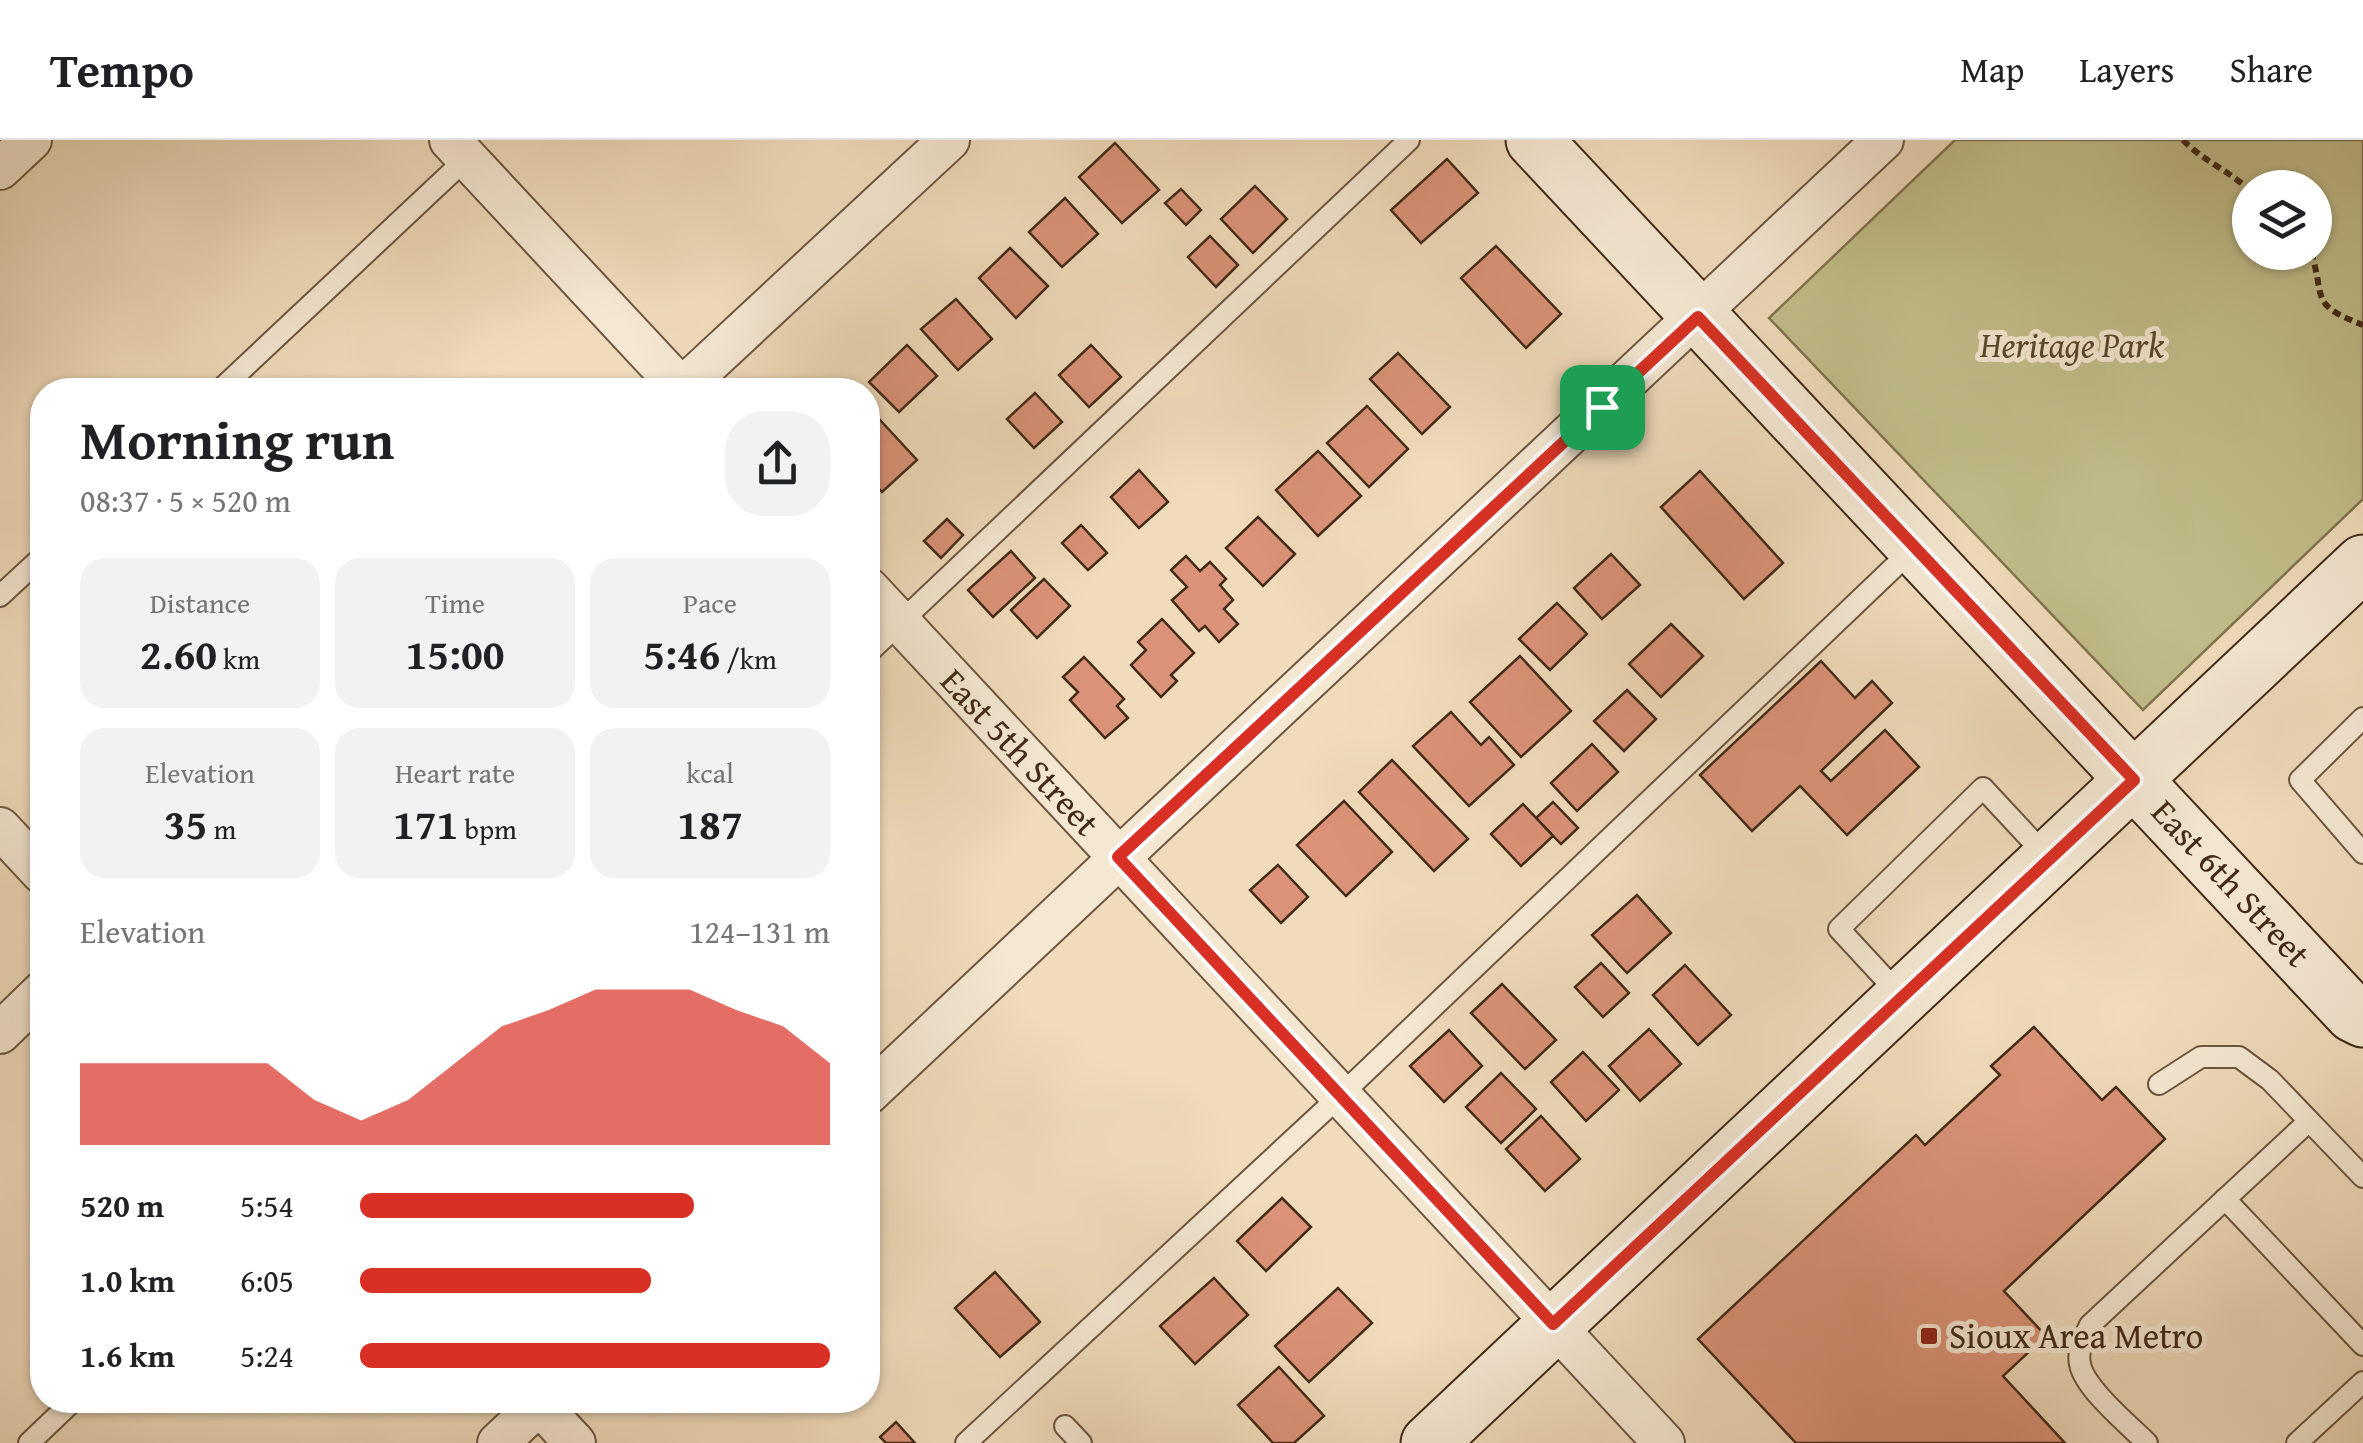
<!DOCTYPE html>
<meta charset="utf-8">
<style>
body{margin:0;font-family:"Gentium Book Plus",serif;background:#f2f2f2;color:#202124;height:100vh;display:flex;flex-direction:column;font-size:38px;white-space:nowrap}
*{box-sizing:border-box;margin:0}
p{font-size:32px;color:#757577}
.icon{flex:none;width:55px;height:55px;fill:none;stroke:currentColor;stroke-width:2;stroke-linecap:round;stroke-linejoin:round}
.map{position:relative;flex:1;overflow:hidden}
.details{position:absolute;left:30px;top:238px;width:850px;height:1035px;display:flex;flex-direction:column;background:#fff;border-radius:40px;box-shadow:0 2px 8px #0004}
.details>*{flex:none}
.fabs{position:absolute;left:2232px;top:30px;display:grid;gap:20px}
.fabs a{display:grid;place-items:center;width:100px;height:100px;border-radius:50%;background:#fff;box-shadow:0 2px 8px #0004;font-size:50px}
.pin{position:absolute;display:grid;place-items:center;width:85px;height:85px;color:#fff;margin:-42px;border-radius:20px;box-shadow:0 5px 15px #0006}
.round{display:grid;place-items:center;flex:none;width:105px;height:105px;border-radius:40px;background:#f2f2f2}
.overview{display:flex;align-items:center;justify-content:space-between;height:170px;padding:0 50px}
h1{font-size:55px;font-weight:700;line-height:75px}
.metrics{display:grid;grid-template-columns:repeat(3,1fr);gap:15px;height:170px;padding:10px 50px}
.metrics div{display:grid;align-content:center;border-radius:25px;background:#f2f2f2;text-align:center}
.metrics b{font-size:42px;font-weight:700}
.metrics small{font-size:28px;font-weight:400}
.metrics p{font-size:28px}
.chart{height:280px;padding:20px 50px}
.chart p{display:flex;justify-content:space-between}
.chart svg{width:100%;height:180px;margin-top:10px;fill:#d93025;opacity:.7}
ul{padding:0 50px;list-style:none;font-size:32px}
li{display:grid;grid-template-columns:160px 120px 1fr;align-items:center;height:75px}
li i{height:25px;border-radius:12px;background:#d93025}
header{display:flex;align-items:center;gap:60px;box-sizing:border-box;height:140px;padding:0 50px;background:#fff;border-bottom:2px solid #e0e0e0}
header strong{font-size:48px}
nav{display:flex;gap:55px;margin-inline-start:auto;font-size:35px}
.map>svg:first-child{display:block}
.green{fill:#c1be8b;stroke:#827450;stroke-width:2.5;fill-rule:evenodd}
.building{fill:#db9278;stroke:#422a16;stroke-width:2.5}
.lines{fill:none;stroke-linecap:round;stroke-linejoin:round}
.lane-casing{stroke:#6e563f;stroke-width:24}
.street-casing{stroke:#6e563f;stroke-width:44}
.secondary-casing{stroke:#422a16;stroke-width:59}
.path{stroke:#422a16;stroke-width:6;stroke-dasharray:8 5;stroke-linecap:butt}
.lane{stroke:#f5e8d3;stroke-width:20}
.street{stroke:#f5e8d3;stroke-width:40}
.secondary{stroke:#f5e8d3;stroke-width:55}
.route-casing{stroke:#fff;stroke-width:20}
.route{stroke:#d93025;stroke-width:12}
.poi-dot{fill:#8f2418;stroke:#f5e8d3;stroke-width:4}
.labels{text-anchor:middle;stroke-width:10;stroke-linejoin:round;paint-order:stroke}
.park-label{font-size:35px;font-style:italic;fill:#5b482d;stroke:#f5e8d3}
.street-label{font-size:35px;fill:#422a16;stroke:#f5e8d3}
.poi-label{font-size:35px;fill:#422a16;stroke:#f5e8d3;text-anchor:start}
</style>
<header>
<strong>Tempo</strong>
<nav><a>Map</a><a>Layers</a><a>Share</a></nav>
</header>
<div class="map">
<svg width="2363" height="1303" viewBox="0 0 2363 1303">
<rect width="100%" height="100%" fill="#f0dbbb"/>
<filter id="stains"><feTurbulence type="fractalNoise" baseFrequency=".002" numOctaves="4"/><feColorMatrix values="0 0 0 0 .2 0 0 0 0 .09 0 0 0 0 .02 0 0 0 .5 -.17"/></filter>
<radialGradient id="worn" r=".72"><stop offset=".6" stop-color="#630" stop-opacity="0"/><stop offset="1" stop-color="#630" stop-opacity=".3"/></radialGradient>
<path class="green" d="M1955 0H2363V359L2143 570 1769 178ZM2250 48H2315V112H2250Z"/>
<g class="building">
<path d="M1115 3 1159 50 1122 83 1079 37Z"/>
<path d="M1447 19 1478 53 1421 103 1391 70Z"/>
<path d="M1255 46 1287 79 1253 113 1221 79Z"/>
<path d="M1181 49 1201 70 1186 85 1165 63Z"/>
<path d="M1065 58 1098 94 1062 127 1029 92Z"/>
<path d="M1210 96 1238 125 1216 147 1188 117Z"/>
<path d="M1496 106 1561 174 1526 208 1461 138Z"/>
<path d="M1010 108 1048 146 1016 178 979 138Z"/>
<path d="M956 159 992 199 958 230 921 189Z"/>
<path d="M907 205 937 236 899 272 869 242Z"/>
<path d="M1091 205 1121 237 1089 267 1059 235Z"/>
<path d="M1398 213 1450 267 1422 294 1370 239Z"/>
<path d="M1035 253 1062 282 1034 308 1007 279Z"/>
<path d="M1367 266 1408 309 1369 347 1327 303Z"/>
<path d="M868 267 917 320 882 352 868 337Z"/>
<path d="M1318 311 1361 356 1318 396 1276 350Z"/>
<path d="M1139 330 1168 362 1139 388 1111 357Z"/>
<path d="M1700 331 1783 423 1744 459 1661 367Z"/>
<path d="M1258 377 1295 414 1263 446 1226 408Z"/>
<path d="M947 379 963 395 941 418 924 401Z"/>
<path d="M1081 385 1107 413 1088 430 1062 403Z"/>
<path d="M1011 411 1035 438 993 477 968 450Z"/>
<path d="M1611 414 1640 445 1602 479 1574 448Z"/>
<path d="M1186 416 1200 431 1210 422 1226 439 1220 445 1233 460 1224 469 1238 484 1219 502 1205 486 1199 491 1172 460 1187 447 1171 430Z"/>
<path d="M1044 439 1070 466 1037 498 1011 470Z"/>
<path d="M1557 463 1587 494 1550 530 1519 499Z"/>
<path d="M1162 479 1194 513 1171 535 1177 541 1161 557 1131 525 1146 510 1138 502Z"/>
<path d="M1671 484 1703 516 1661 557 1629 524Z"/>
<path d="M1520 516 1571 571 1521 617 1470 562Z"/>
<path d="M1084 517 1124 559 1117 566 1128 578 1105 598 1070 560 1078 552 1063 537Z"/>
<path d="M1821 521 1855 558 1872 541 1892 563 1821 631 1831 641 1885 590 1919 627 1847 695 1800 646 1752 691 1700 635Z"/>
<path d="M1627 550 1656 579 1624 611 1594 581Z"/>
<path d="M1451 572 1481 605 1489 597 1514 625 1469 666 1413 606Z"/>
<path d="M1592 604 1618 632 1577 671 1551 643Z"/>
<path d="M1392 620 1468 699 1434 731 1359 652Z"/>
<path d="M1344 661 1392 712 1346 756 1297 705Z"/>
<path d="M1553 662 1578 688 1561 704 1536 678Z"/>
<path d="M1523 664 1553 696 1521 726 1491 694Z"/>
<path d="M1278 725 1308 757 1281 783 1250 750Z"/>
<path d="M1637 755 1671 793 1627 833 1592 795Z"/>
<path d="M1601 823 1629 853 1603 877 1575 847Z"/>
<path d="M1685 825 1731 875 1698 905 1653 855Z"/>
<path d="M1502 844 1556 900 1525 929 1471 873Z"/>
<path d="M2034 887 2102 960 2116 947 2165 999 2004 1151 2046 1196 2003 1236 2065 1303H1796L1698 1199 1916 995 1925 1005 2000 935 1991 926Z"/>
<path d="M1649 889 1681 924 1640 961 1609 926Z"/>
<path d="M1449 890 1482 926 1444 962 1410 926Z"/>
<path d="M1583 912 1619 950 1586 981 1551 942Z"/>
<path d="M1501 933 1536 969 1501 1003 1466 967Z"/>
<path d="M1541 976 1580 1019 1545 1051 1506 1009Z"/>
<path d="M1282 1058 1311 1087 1266 1131 1237 1101Z"/>
<path d="M995 1132 1040 1182 1000 1217 955 1168Z"/>
<path d="M1214 1138 1248 1175 1195 1224 1160 1186Z"/>
<path d="M1338 1148 1372 1183 1309 1242 1275 1206Z"/>
<path d="M1279 1227 1324 1276 1294 1303H1273L1238 1265Z"/>
<path d="M896 1282 915 1303H886L880 1297Z"/>
</g>
<g class="lines">
<defs>
<g id="lane">
<path d="M220 250 467 18"/>
<path d="M0 456 42 417"/>
<path d="M868 513 1409 0"/>
<path d="M2363 578 2300 640 2363 713"/>
<path d="M1900 855 1839 789 1983 648 2048 718"/>
<path d="M2159 944 2201 917H2239L2270 940 2363 1037"/>
<path d="M2225 1059 2363 1205"/>
<path d="M1065 1286 1081 1303"/>
<path d="M29 1303 74 1260"/>
<path d="M966 1303 1340 956 1913 409"/>
<path d="M2147 1303C2129 1285 2084 1248 2080 1224 2077 1210 2084 1198 2090 1185L2309 981"/>
<path d="M2297 1303 2363 1242"/>
</g>
<g id="street">
<path d="M450 0 683 250"/>
<path d="M0 29 31 0"/>
<path d="M680 250 949 0"/>
<path d="M868 448 1664 1303"/>
<path d="M0 688 42 733"/>
<path d="M0 893 42 852"/>
<path d="M868 954 1883 0"/>
<path d="M535 1260 575 1303"/>
<path d="M498 1303 544 1260"/>
</g>
<g id="secondary">
<path d="M1534 0 2353 874 2363 879"/>
<path d="M1429 1303 2363 423"/>
</g>
</defs>
<use href="#lane" class="lane-casing"/>
<use href="#street" class="street-casing"/>
<use href="#secondary" class="secondary-casing"/>
<g class="path">
<path d="M2183 0C2203 21 2230 31 2250 51"/>
<path d="M2257 48 2262 43"/>
<path d="M2311 112C2326 159 2308 164 2363 185"/>
</g>
<use href="#lane" class="lane"/>
<use href="#street" class="street"/>
<use href="#secondary" class="secondary"/>
</g>
<g class="lines">
<defs>
<path id="route" d="M1698 177 2134 640 1553 1184 1118 717Z"/>
</defs>
<use href="#route" class="route-casing"/>
<use href="#route" class="route"/>
</g>
<rect class="poi-dot" x="1919" y="1186" width="20" height="20" rx="5"/>
<g class="labels">
<g class="park-label">
<text x="2072" y="217">Heritage Park</text>
</g>
<g class="street-label">
<text transform="translate(1020 612) rotate(47)" y="12">East 5th Street</text>
<text transform="translate(2231 743) rotate(47)" y="12">East 6th Street</text>
</g>
<g class="poi-label">
<text x="1949" y="1208">Sioux Area Metro</text>
</g>
</g>
<rect width="100%" height="100%" filter="url(#stains)"/>
<rect width="100%" height="100%" fill="url(#worn)"/>
</svg>
<div class="fabs">
<a><svg class="icon" aria-label="layers" viewBox="0 0 24 24"><path d="M12 4l9 5-9 5-9-5zM3 14l9 5 9-5"/></svg></a>
</div>
<div class="pin" style="left:1602px;top:267px;background:#1e9e55"><svg class="icon" aria-label="arrive" viewBox="0 0 24 24"><path d="M6 21V4h12l-3 4 3 4H6"/></svg></div>
<section class="details">
<div class="overview"><div><h1>Morning run</h1><p>08:37 · 5 × 520 m</p></div><a class="round"><svg class="icon" aria-label="share" viewBox="0 0 24 24"><path d="M12 15V3M7 8l5-5 5 5M5 13v7h14v-7"/></svg></a></div>
<div class="metrics">
<div><p>Distance</p><b>2.60<small> km</small></b></div>
<div><p>Time</p><b>15:00</b></div>
<div><p>Pace</p><b>5:46<small> /km</small></b></div>
</div>
<div class="metrics">
<div><p>Elevation</p><b>35<small> m</small></b></div>
<div><p>Heart rate</p><b>171<small> bpm</small></b></div>
<div><p>kcal</p><b>187</b></div>
</div>
<div class="chart"><p><span>Elevation</span>124–131 m</p>
<svg viewBox="0 0 160 44" preserveAspectRatio="none"><path d="M0 44V24L10 24L20 24L30 24L40 24L50 33L60 38L70 33L80 24L90 15L100 11L110 6L120 6L130 6L140 11L150 15L160 24V44z"/></svg>
</div>
<ul>
<li><b>520 m</b>5:54<i style="width:71%"></i></li>
<li><b>1.0 km</b>6:05<i style="width:62%"></i></li>
<li><b>1.6 km</b>5:24<i style="width:100%"></i></li>
</ul>
</section>
</div>
